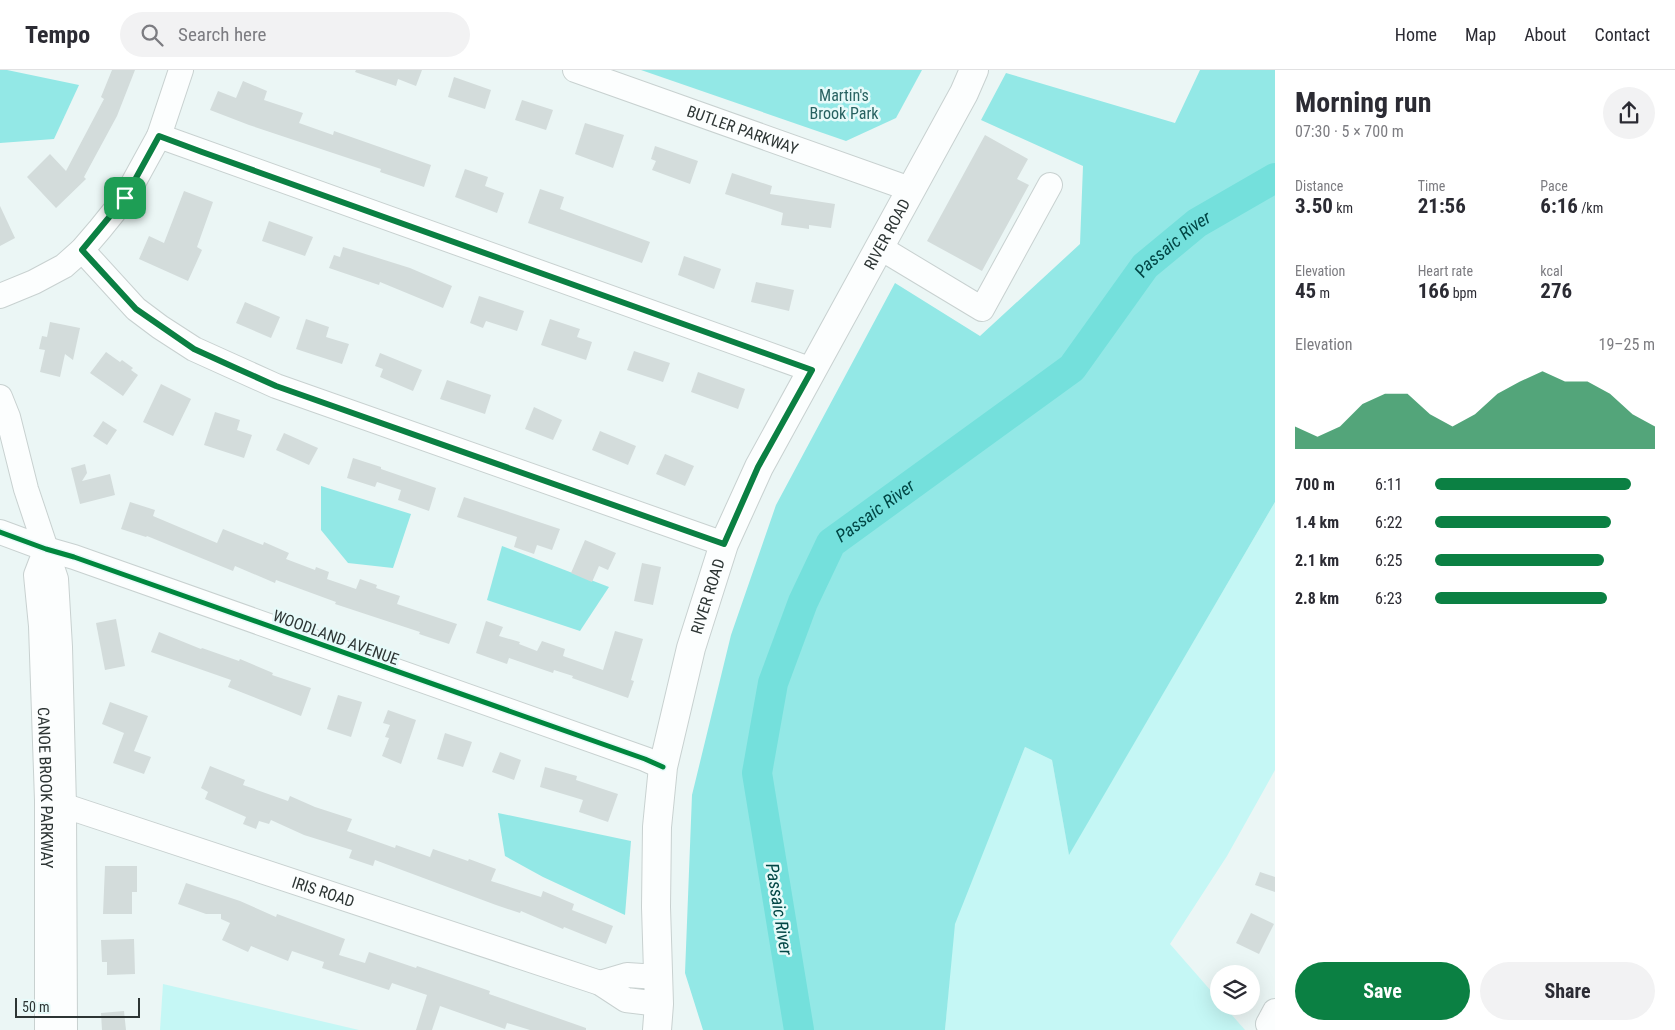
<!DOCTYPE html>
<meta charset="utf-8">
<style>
body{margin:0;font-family:"Roboto Condensed",sans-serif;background:#f2f2f3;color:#2b2b33;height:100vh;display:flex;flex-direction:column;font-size:19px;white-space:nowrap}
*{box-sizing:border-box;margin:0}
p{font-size:16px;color:#7c7c81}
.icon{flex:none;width:28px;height:28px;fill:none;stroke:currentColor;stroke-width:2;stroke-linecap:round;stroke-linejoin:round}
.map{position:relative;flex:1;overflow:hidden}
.details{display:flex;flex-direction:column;background:#fff;width:400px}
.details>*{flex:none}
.buttons{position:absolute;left:1210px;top:895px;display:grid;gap:10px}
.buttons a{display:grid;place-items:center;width:50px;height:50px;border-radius:50%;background:#fff;box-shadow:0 5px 20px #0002;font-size:25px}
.scale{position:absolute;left:15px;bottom:12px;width:125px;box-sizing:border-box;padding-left:5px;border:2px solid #2d3534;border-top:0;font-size:14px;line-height:18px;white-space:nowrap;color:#2d3534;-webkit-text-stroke:4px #e7faf9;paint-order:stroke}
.pin{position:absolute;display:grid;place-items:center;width:42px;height:42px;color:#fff;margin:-21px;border-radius:10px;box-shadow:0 2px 8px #0006}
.round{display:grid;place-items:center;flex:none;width:52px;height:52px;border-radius:26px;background:#f2f2f3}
.summary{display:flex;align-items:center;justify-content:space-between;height:85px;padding:0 20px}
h1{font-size:28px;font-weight:700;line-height:38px}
.stats{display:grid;grid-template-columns:repeat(3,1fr);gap:8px;height:85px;padding:5px 20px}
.stats div{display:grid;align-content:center}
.stats b{font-size:21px;font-weight:700}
.stats small{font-size:14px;font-weight:400}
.stats p{font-size:14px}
.chart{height:140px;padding:10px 20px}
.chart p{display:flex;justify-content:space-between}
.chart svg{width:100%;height:90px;margin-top:5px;fill:#0b8043;opacity:.7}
.button{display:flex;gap:10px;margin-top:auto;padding:10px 20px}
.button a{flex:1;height:58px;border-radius:30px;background:#0b8043;color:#fff;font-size:20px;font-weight:700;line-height:58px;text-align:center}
.button a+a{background:#f2f2f3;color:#2b2b33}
ul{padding:0 20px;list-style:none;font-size:16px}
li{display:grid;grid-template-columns:80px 60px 1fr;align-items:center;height:38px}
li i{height:12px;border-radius:6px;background:#0b8043}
header{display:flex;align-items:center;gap:30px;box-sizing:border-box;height:70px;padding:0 25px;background:#fff;border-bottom:1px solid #e1e1e2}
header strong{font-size:24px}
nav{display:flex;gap:28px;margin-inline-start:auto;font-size:18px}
.search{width:350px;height:45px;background:#f2f2f3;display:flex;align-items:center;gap:12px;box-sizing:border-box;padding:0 18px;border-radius:28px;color:#7c7c81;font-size:19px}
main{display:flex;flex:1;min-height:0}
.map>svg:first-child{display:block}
.green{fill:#c5f7f5}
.forest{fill:#93e8e6}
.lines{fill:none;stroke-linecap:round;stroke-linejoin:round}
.river{stroke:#74e0dc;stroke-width:30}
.building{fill:#d3dcdb}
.minor-casing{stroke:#c8d1d0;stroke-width:26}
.major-casing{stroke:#c8d1d0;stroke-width:30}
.minor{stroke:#fcfefe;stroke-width:24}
.major{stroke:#fcfefe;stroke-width:28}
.cycleway-casing{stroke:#e7faf9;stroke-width:8}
.cycleway{stroke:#00873e;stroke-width:5}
.route-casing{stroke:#fff;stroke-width:10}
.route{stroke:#0b8043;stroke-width:6}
.labels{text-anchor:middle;stroke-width:5;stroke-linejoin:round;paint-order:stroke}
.park-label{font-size:16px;fill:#286261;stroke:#e7faf9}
.street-label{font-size:16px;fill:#2d3534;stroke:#e7faf9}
.water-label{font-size:18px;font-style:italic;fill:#014645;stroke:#e7faf9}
</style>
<header>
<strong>Tempo</strong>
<div class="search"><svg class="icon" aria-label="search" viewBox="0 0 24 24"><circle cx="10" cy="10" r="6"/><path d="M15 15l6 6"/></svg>Search here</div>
<nav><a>Home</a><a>Map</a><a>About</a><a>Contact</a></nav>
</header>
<main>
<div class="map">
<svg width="1275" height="960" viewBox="0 0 1275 960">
<rect width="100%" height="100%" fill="#ebf6f5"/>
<g class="green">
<path d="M1275 432V700L1227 786 1170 874 1219 930V936H1224L1245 960H945L954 854 1025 677 1052 690 1069 784Z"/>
<path d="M163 914 359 960H160Z"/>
</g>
<g class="forest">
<path d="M0 0H7L79 15 54 69 0 73Z"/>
<path d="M641 0H922L896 48 846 71Z"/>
<path d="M1200 0H1275V432L1069 785 1052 690 1025 677 955 854 945 960H703L685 903 692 725 731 565 776 435 895 213 980 266 1080 174 1083 96 981 50 1006 3 1175 53Z"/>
<path d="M321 416 411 444 393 498 348 493 321 460Z"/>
<path d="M502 476 609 517 580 561 487 530Z"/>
<path d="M498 743 631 771 625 845 543 807 505 786Z"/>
</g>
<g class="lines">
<path class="river" id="s1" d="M799 960 757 703 773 613 803 532 831 473 1072 298 1145 196 1197 153 1275 108"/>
</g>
<g class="building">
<path d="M112 0H135L117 46 84 107 86 109 56 138 27 107 50 84 66 101 104 29 101 27Z"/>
<path d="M356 0H422L416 16 398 9 396 16 355 2Z"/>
<path d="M454 7 491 20 485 39 448 27Z"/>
<path d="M243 11 267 21 264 30 303 43 299 53 333 65 334 61 431 95 424 117 380 102 381 99 249 55 210 40 218 21 236 28Z"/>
<path d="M522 30 553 40 546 60 515 50Z"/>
<path d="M585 53 624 65 613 98 575 84Z"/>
<path d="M985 65 1028 89 1017 109 1029 115 982 201 927 171Z"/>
<path d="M655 76 698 91 690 114 652 100 656 91 651 89Z"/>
<path d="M465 99 488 107 485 116 504 123 497 143 455 127Z"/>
<path d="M732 103 772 116 770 124 835 134 831 158 809 155V159L781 155 783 143 725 124Z"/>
<path d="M540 119 564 127 560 139 650 172 642 193 528 153Z"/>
<path d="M184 121 213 132 197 177 202 180 188 211 139 189 149 166 164 173Z"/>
<path d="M0 136 15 168 0 176Z"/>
<path d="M269 151 313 167 305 186 262 171Z"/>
<path d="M343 177 410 198 452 216 443 238 380 212 379 215 329 198 334 185 340 187Z"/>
<path d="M684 186 721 199 714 219 678 205Z"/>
<path d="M756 212 794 220 789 241 751 232Z"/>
<path d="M479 226 524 241 517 261 486 251 483 258 470 253Z"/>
<path d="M245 232 280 247 271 268 236 253Z"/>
<path d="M306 249 329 257 326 267 349 274 342 294 296 279Z"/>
<path d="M550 249 580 259 577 267 592 272 586 290 541 275Z"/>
<path d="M50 252 80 258 73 290 65 284 60 307 40 302 45 280 39 279 42 266 47 267Z"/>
<path d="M634 281 670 293 663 312 627 300Z"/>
<path d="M106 282 120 292 122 290 133 298 131 300 138 305 123 326 90 303Z"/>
<path d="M380 283 422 300 413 321 380 307 383 299 375 296Z"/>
<path d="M698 302 745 319 738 339 691 322Z"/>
<path d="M447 310 491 325 485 344 440 329Z"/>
<path d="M161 314 191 329 173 366 143 352Z"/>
<path d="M534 337 562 350 553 370 525 359Z"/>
<path d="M215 342 240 350 237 360 252 365 244 388 204 375Z"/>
<path d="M103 351 117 360 107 375 93 366Z"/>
<path d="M600 361 636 376 628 395 592 380Z"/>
<path d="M284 363 318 378 309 395 276 380Z"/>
<path d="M665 384 694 396 685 416 656 404Z"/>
<path d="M353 388 381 397V399L436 418 429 441 398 430 401 420 377 412 375 417 347 408Z"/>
<path d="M85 394 87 403 82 411 110 404 115 425 80 434 71 398Z"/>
<path d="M464 427 560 459 552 480 537 475 534 484 514 477 517 467 457 447Z"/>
<path d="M130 432 155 440 153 446 217 473 223 459 263 475 264 472 289 483 286 489 315 500 316 497 329 502 327 509 356 519 360 509 377 515 376 518 400 526 397 534 457 554 449 574 419 564 420 562 335 534 336 532 276 510 275 513 235 496 233 501 147 466 146 467 121 459Z"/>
<path d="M585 470 616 483 608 500 599 496 592 512 571 503Z"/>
<path d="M642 493 661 497 653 535 634 531Z"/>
<path d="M116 549 125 596 105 600 96 553Z"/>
<path d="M486 551 503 557 499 566 520 572 519 574 537 581 542 571 565 579 563 586 603 600 615 561 643 569 631 610 634 611 628 628 572 608 573 606 554 600 553 603 509 588 507 594 476 583Z"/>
<path d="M159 562 201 579 202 578 239 591 240 589 273 603 272 605 311 618 301 646 228 617 231 610 151 582Z"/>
<path d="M338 625 362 632 351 667 327 659Z"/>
<path d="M110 632 148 646 134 681 151 687 144 704 113 693 124 663 102 654Z"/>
<path d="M388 640 416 650 401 694 382 686 389 668 385 667 390 655 383 653Z"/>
<path d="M445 663 472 672 463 697 437 689Z"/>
<path d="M500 682 521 690 514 710 492 702Z"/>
<path d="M210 696 245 710 243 715 288 731 290 726 315 737 352 749 347 761 395 778 396 775 430 787 433 779 468 791 469 789 496 799 491 811 541 827 543 821 574 834 572 840 613 856 606 874 564 857 563 859 521 841 520 843 496 835 375 790 373 796 349 788 352 780 304 765 271 750 269 754 259 751 256 759 243 754 246 747 205 729 208 722 201 718Z"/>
<path d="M545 697 577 706 576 710 618 724 608 752 579 742 583 730 540 717Z"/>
<path d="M105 796H137V822H132V844H103Z"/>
<path d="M1260 802 1275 807V822L1255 815Z"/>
<path d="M186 813 240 831 276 847 277 844 345 869 339 885 365 893 369 882 416 898 417 896 490 921 489 924 586 958V960H530L507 953 505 959 440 936 432 960H416L427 925 392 913 389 920 322 898 324 892 292 881 288 891 251 876 248 882 222 870 230 853 221 849V844H206L178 834Z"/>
<path d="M1251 843 1274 854 1259 884 1236 873Z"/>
<path d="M134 869 135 904 107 905V892H102L101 870Z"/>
<path d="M124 941 126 960H102L101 943Z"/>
</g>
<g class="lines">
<defs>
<g id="minor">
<path id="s2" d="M575 0 910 119"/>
<path d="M159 66 812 300"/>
<path d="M879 177 982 239 1050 115"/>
<path d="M82 180 136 239 160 257 194 279 276 316 724 474"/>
<path d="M0 226 34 212 64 196 82 180 100 159 125 128 159 66 181 0"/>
<path d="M0 327 8 347 26 419 56 509 60 577 64 736 65 960"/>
<path d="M0 462 46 479 74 487 645 689 663 697"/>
<path id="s3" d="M46 479 36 505 41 556 47 730V960"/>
<path id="s4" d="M47 730 600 913 626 930 659 934"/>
<path d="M600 913 627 905 658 907"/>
<path d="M1268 954 1275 941"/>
</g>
<g id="major">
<path id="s5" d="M657 960 659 934 656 837 657 757 663 697 691 578 724 474 759 397 964 23 974 0"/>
</g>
</defs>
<use href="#minor" class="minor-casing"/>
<use href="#major" class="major-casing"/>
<use href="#minor" class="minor"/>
<use href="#major" class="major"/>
<defs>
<g id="cycleway">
<path d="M159 66 812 300"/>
<path d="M82 180 136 239 160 257 194 279 276 316 724 474"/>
<path d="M0 462 46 479 74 487 645 689 663 697"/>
</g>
</defs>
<use href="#cycleway" class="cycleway-casing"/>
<use href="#cycleway" class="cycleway"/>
</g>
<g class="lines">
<defs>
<path id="route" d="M159 66 202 82 812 300 758 397 724 474 276 316 238 299 194 279 136 239 82 180 125 128Z"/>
</defs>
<use href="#route" class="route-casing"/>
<use href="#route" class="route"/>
</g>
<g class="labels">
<g class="park-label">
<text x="844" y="31">Martin's<tspan x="844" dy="18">Brook Park</tspan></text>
</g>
<g class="street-label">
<text dy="6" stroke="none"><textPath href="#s2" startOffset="178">BUTLER PARKWAY</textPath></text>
<text dy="6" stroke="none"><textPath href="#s5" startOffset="845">RIVER ROAD</textPath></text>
<text dy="6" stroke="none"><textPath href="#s5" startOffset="440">RIVER ROAD</textPath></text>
<text transform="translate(336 567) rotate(20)" y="6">WOODLAND AVENUE</text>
<text dy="6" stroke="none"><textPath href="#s3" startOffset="241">CANOE BROOK PARKWAY</textPath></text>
<text dy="6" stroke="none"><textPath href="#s4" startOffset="291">IRIS ROAD</textPath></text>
</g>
<g class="water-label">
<text dy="6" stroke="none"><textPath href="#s1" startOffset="962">Passaic River</textPath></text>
<text dy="6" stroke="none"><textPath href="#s1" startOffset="558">Passaic River</textPath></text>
<text transform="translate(779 839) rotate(81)" y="6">Passaic River</text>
</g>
</g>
</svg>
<div class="buttons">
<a><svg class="icon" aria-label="layers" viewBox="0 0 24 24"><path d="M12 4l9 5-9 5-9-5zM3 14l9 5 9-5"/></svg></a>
</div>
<div class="scale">50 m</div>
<div class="pin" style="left:125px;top:128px;background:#1e9e55"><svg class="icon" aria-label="arrive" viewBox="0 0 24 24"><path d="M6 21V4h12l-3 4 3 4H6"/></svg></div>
</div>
<section class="details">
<div class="summary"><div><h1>Morning run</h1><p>07:30 · 5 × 700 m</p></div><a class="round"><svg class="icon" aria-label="share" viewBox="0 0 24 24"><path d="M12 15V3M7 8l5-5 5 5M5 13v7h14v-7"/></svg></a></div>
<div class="stats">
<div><p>Distance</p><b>3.50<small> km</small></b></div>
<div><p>Time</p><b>21:56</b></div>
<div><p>Pace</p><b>6:16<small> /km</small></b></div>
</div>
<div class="stats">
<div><p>Elevation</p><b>45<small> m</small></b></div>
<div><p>Heart rate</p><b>166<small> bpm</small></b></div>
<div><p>kcal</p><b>276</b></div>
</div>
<div class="chart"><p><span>Elevation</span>19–25 m</p>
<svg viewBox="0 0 160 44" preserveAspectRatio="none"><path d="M0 44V33L10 38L20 33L30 22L40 17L50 17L60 27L70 33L80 27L90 17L100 11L110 6L120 11L130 11L140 17L150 27L160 33V44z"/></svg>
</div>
<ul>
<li><b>700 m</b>6:11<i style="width:89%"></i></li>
<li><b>1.4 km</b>6:22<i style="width:80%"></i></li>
<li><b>2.1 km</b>6:25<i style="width:77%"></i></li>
<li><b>2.8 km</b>6:23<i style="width:78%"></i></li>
</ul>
<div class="button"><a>Save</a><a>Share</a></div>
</section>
</main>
